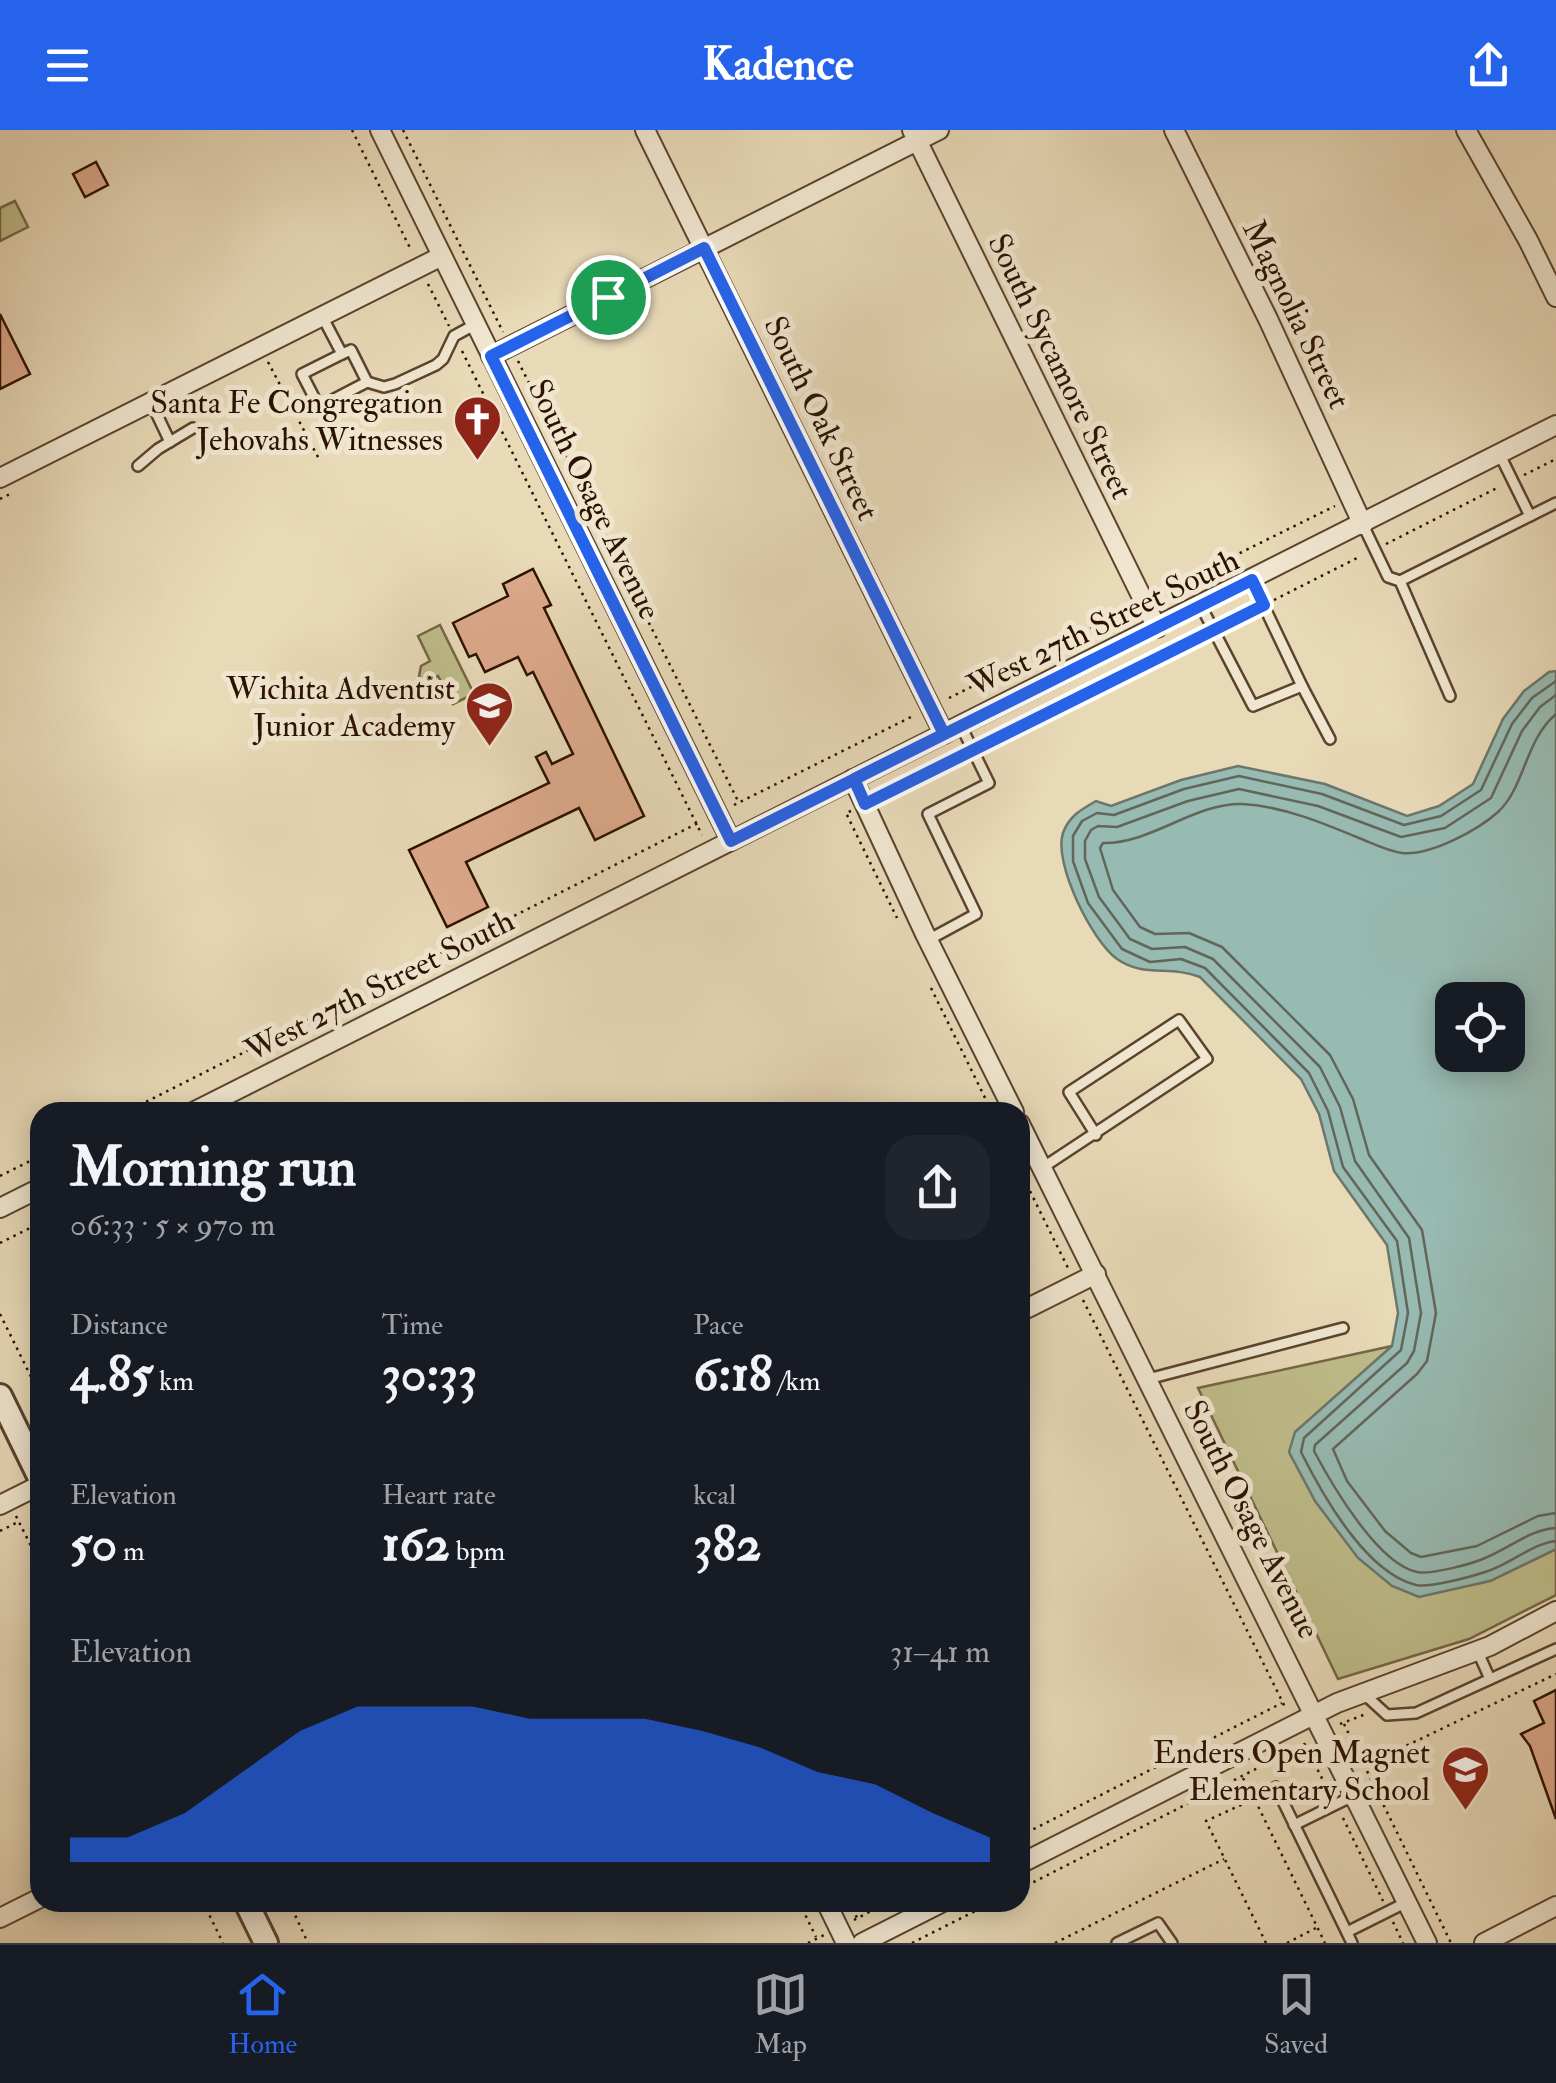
<!DOCTYPE html>
<meta charset="utf-8">
<style>
body{margin:0;font-family:"IM FELL Double Pica",serif;background:#20242c;color:#f1f3f6;height:100vh;display:flex;flex-direction:column;font-size:38px;white-space:nowrap}
*{box-sizing:border-box;margin:0}
p{font-size:32px;color:#9ea1a6}
.icon{flex:none;width:55px;height:55px;fill:none;stroke:currentColor;stroke-width:2;stroke-linecap:round;stroke-linejoin:round}
.map{position:relative;flex:1;overflow:hidden}
.details{position:absolute;left:30px;top:972px;width:1000px;height:810px;display:flex;flex-direction:column;background:#171b24;border-radius:30px;box-shadow:0 5px 25px #0003}
.details>*{flex:none}
.tools{position:absolute;left:1435px;top:852px;display:grid;gap:20px}
.tools a{display:grid;place-items:center;width:90px;height:90px;border-radius:20px;background:#171b24;box-shadow:0 5px 25px #0003;font-size:50px}
.pin{position:absolute;display:grid;place-items:center;width:85px;height:85px;color:#fff;margin:-42px;border:5px solid #fff;border-radius:50%;box-shadow:0 2px 10px #0007}
.round{display:grid;place-items:center;flex:none;width:105px;height:105px;border-radius:30px;background:#20242c}
.headline{display:flex;align-items:center;justify-content:space-between;height:170px;padding:0 40px}
h1{font-size:55px;font-weight:700;line-height:75px}
.figures{display:grid;grid-template-columns:repeat(3,1fr);gap:15px;height:170px;padding:10px 40px}
.figures div{display:grid;align-content:center}
.figures b{font-size:50px;font-weight:700}
.figures small{font-size:28px;font-weight:400}
.figures p{font-size:28px}
.chart{height:280px;padding:20px 40px}
.chart p{display:flex;justify-content:space-between}
.chart svg{width:100%;height:180px;margin-top:10px;fill:#2563eb;opacity:.7}
header{display:flex;justify-content:space-between;align-items:center;height:130px;padding:0 40px;background:#2563eb;color:#fff;font-size:45px;font-weight:700}
.tabs{display:flex;justify-content:space-around;align-items:center;height:140px;border-top:2px solid #363941;background:#171b24;font-size:28px;color:#9ea1a6}
.tabs a{display:grid;justify-items:center;gap:5px}
.tabs .active{color:#2563eb}
.map>svg:first-child{display:block}
.green{fill:#bebc89;stroke:#756645;stroke-width:2.5}
.water{fill:#97bab2;stroke:#6c766b;stroke-width:2.5;fill-rule:evenodd}
.lines{fill:none;stroke-linecap:round;stroke-linejoin:round}
.shore{stroke:#62665a;stroke-width:2.5}
.building{fill:#ddaa8c;stroke:#2c1101;stroke-width:2.5}
.service-casing{stroke:#5b432e;stroke-width:14}
.minor-casing{stroke:#5b432e;stroke-width:22}
.tertiary-casing{stroke:#5b432e;stroke-width:28}
.path{stroke:#2c1101;stroke-width:2.5;stroke-dasharray:2.5 5;stroke-linecap:butt}
.service{stroke:#f0e6d0;stroke-width:9}
.minor{stroke:#f0e6d0;stroke-width:18}
.tertiary{stroke:#f0e6d0;stroke-width:22}
.route-casing{stroke:#fff;stroke-width:20}
.route{stroke:#2563eb;stroke-width:12}
.labels{text-anchor:middle;stroke-width:10;stroke-linejoin:round;paint-order:stroke}
.street-label{font-size:32px;fill:#2c1101;stroke:#f0e6d0}
.poi-label{font-size:32px;fill:#2c1101;stroke:#f0e6d0;text-anchor:end}
</style>
<header><svg class="icon" aria-label="menu" viewBox="0 0 24 24"><path d="M4 6h16M4 12h16M4 18h16"/></svg>Kadence<svg class="icon" aria-label="share" viewBox="0 0 24 24"><path d="M12 15V3M7 8l5-5 5 5M5 13v7h14v-7"/></svg></header>
<div class="map">
<svg width="1556" height="1813" viewBox="0 0 1556 1813">
<rect width="100%" height="100%" fill="#e8d9b7"/>
<filter id="stains"><feTurbulence type="fractalNoise" baseFrequency=".002" numOctaves="4"/><feColorMatrix values="0 0 0 0 .2 0 0 0 0 .09 0 0 0 0 .02 0 0 0 .5 -.17"/></filter>
<radialGradient id="worn" r=".72"><stop offset=".6" stop-color="#630" stop-opacity="0"/><stop offset="1" stop-color="#630" stop-opacity=".3"/></radialGradient>
<g class="green">
<path d="M15 71 28 97 0 111V78Z"/>
<path d="M440 495 474 564 453 574 438 546 425 552 419 546 421 536 430 531 418 506Z"/>
<path d="M1392 1216 1346 1259 1490 1451 1556 1419V1465L1469 1509 1338 1549 1198 1258Z"/>
</g>
<path class="water" d="M1556 541V1419L1490 1451 1419 1467 1392 1456 1358 1428 1315 1371 1289 1322 1295 1302 1392 1216 1398 1183 1387 1115 1334 1041 1319 984 1301 949 1200 847C1170 835 1144 848 1117 829 1092 811 1053 733 1063 703 1069 686 1082 679 1096 671L1111 676 1181 650 1238 636 1325 654 1407 686 1439 676 1473 654 1503 589 1524 561 1549 542ZM1452 870H1508V925H1452Z"/>
<g class="lines">
<g class="shore">
<path d="M1556 551 1532 568 1512 594 1481 660 1441 686 1404 695 1322 664 1239 646 1184 659 1114 685 1097 683 1082 691 1073 706V731L1088 773 1122 819 1150 832 1181 829 1205 838 1309 943 1328 981 1343 1037 1397 1111 1408 1183 1401 1220 1304 1308 1301 1322C1322 1364 1366 1443 1416 1455 1429 1458 1470 1447 1485 1442 1509 1435 1531 1414 1556 1411"/>
<path d="M1556 565 1540 577 1522 601 1491 668 1445 698 1401 707 1318 676 1239 659 1188 671 1117 697 1098 696 1091 700 1085 711V729L1099 767 1130 809 1152 819 1185 817 1213 829 1320 937 1340 977 1355 1031 1409 1108 1421 1183 1414 1221 1407 1233 1315 1315 1314 1321C1332 1355 1378 1434 1417 1442 1430 1445 1472 1434 1485 1428 1508 1419 1531 1399 1556 1398"/>
<path d="M1556 584C1525 610 1525 657 1498 682 1478 700 1430 726 1402 723 1387 721 1372 713 1359 708 1323 693 1282 676 1242 674 1194 673 1151 714 1103 713L1100 718 1113 760 1140 797 1155 804 1189 803 1222 817 1330 925 1353 969 1369 1025 1422 1100 1436 1183 1427 1231 1417 1244 1333 1319 1347 1351 1385 1401 1411 1423 1421 1427 1477 1416 1538 1386 1556 1383"/>
</g>
</g>
<g class="building">
<path d="M96 32 108 55 85 67 73 44Z"/>
<path d="M0 184 30 244 0 259Z"/>
<path d="M533 439 551 475 544 478 644 686 595 710 579 678 466 732 488 777 447 797 409 720 549 653 536 627 546 622 552 634 573 624 533 542 527 545 518 527 485 542 476 524 469 527 453 493 508 466 503 454Z"/>
<path d="M1556 1560V1689L1530 1616 1521 1604 1544 1593 1534 1571Z"/>
</g>
<g class="lines">
<defs>
<g id="service">
<path d="M322 186 342 224 302 244 319 277 367 252 384 257 395 254 436 235 443 229 454 206 476 194"/>
<path d="M342 224 351 220 367 252"/>
<path d="M151 272 170 312"/>
<path d="M1500 325 1530 386"/>
<path d="M138 336 158 319 193 298"/>
<path d="M1363 395 1388 447 1400 451 1450 566"/>
<path d="M1400 451 1556 373"/>
<path d="M1201 476 1253 576 1302 556 1252 451"/>
<path d="M1302 556 1330 609"/>
<path d="M928 810 976 784 928 684 989 653 961 596"/>
<path d="M1042 1038 1207 929 1179 890 1069 962 1096 1005"/>
<path d="M1148 1249 1343 1198"/>
<path d="M1477 1520 1490 1549"/>
<path d="M1363 1563 1387 1585 1416 1583 1556 1519"/>
<path d="M1276 1657 1352 1813"/>
<path d="M1294 1695 1355 1665"/>
<path d="M1347 1802 1407 1772"/>
<path d="M1117 1813 1158 1793 1172 1813"/>
</g>
<g id="minor">
<path d="M380 0 731 711"/>
<path d="M645 0 944 604"/>
<path d="M912 0 1157 498"/>
<path d="M1174 0 1268 189 1363 395"/>
<path d="M1466 0 1528 110 1556 167"/>
<path d="M491 226 939 0"/>
<path d="M0 348 442 126"/>
<path d="M853 649 925 804 1014 982"/>
<path d="M193 982 1556 295"/>
<path d="M1020 994 1427 1813"/>
<path d="M0 1078 40 1058"/>
<path d="M1020 1182 1096 1144"/>
<path d="M0 1375 40 1355"/>
<path d="M1020 1734 1337 1573 1490 1516 1556 1481"/>
<path d="M826 1772 846 1813"/>
<path d="M0 1788 40 1768"/>
<path d="M862 1813 943 1772"/>
<path d="M1484 1813 1556 1776"/>
</g>
<g id="tertiary">
<path d="M0 1266 40 1348"/>
<path d="M246 1772 266 1813"/>
</g>
</defs>
<use href="#service" class="service-casing"/>
<use href="#minor" class="minor-casing"/>
<use href="#tertiary" class="tertiary-casing"/>
<g class="path">
<path d="M352 0 411 120"/>
<path d="M403 0 503 202"/>
<path d="M428 154 449 196"/>
<path d="M462 221 702 705"/>
<path d="M518 231 738 671"/>
<path d="M268 232 319 329"/>
<path d="M1524 345 1556 329"/>
<path d="M0 369 12 363"/>
<path d="M1386 414 1499 357"/>
<path d="M1159 463 1335 376"/>
<path d="M1274 470 1361 426"/>
<path d="M1225 494 1253 480"/>
<path d="M949 568 1130 478"/>
<path d="M983 615 1200 507"/>
<path d="M880 666 963 625"/>
<path d="M734 675 915 585"/>
<path d="M851 681 846 683 897 788"/>
<path d="M931 858 992 982"/>
<path d="M126 982 700 692"/>
<path d="M261 982 267 979"/>
<path d="M1020 1041 1069 1140"/>
<path d="M0 1046 40 1026"/>
<path d="M0 1113 40 1093"/>
<path d="M1083 1170 1286 1579"/>
<path d="M0 1184 40 1265"/>
<path d="M16 1386 40 1434"/>
<path d="M0 1401 18 1392"/>
<path d="M1340 1594 1366 1584"/>
<path d="M1344 1594 1451 1813"/>
<path d="M1304 1613 1330 1664"/>
<path d="M1366 1635 1556 1544"/>
<path d="M1243 1648 1254 1669 1206 1691 1266 1813"/>
<path d="M1255 1670 1325 1813"/>
<path d="M1343 1688 1383 1771"/>
<path d="M1020 1706 1282 1573"/>
<path d="M1020 1759 1303 1615"/>
<path d="M203 1772 223 1813"/>
<path d="M289 1772 308 1813"/>
<path d="M799 1772 816 1807"/>
<path d="M849 1772 857 1788"/>
<path d="M854 1790 888 1772"/>
<path d="M1393 1792 1403 1813"/>
<path d="M808 1813 824 1805"/>
<path d="M912 1813 993 1772"/>
<path d="M1055 1813 1224 1729"/>
<path d="M1287 1813 1316 1798"/>
</g>
<use href="#service" class="service"/>
<use href="#minor" class="minor"/>
<use href="#tertiary" class="tertiary"/>
</g>
<g class="lines">
<defs>
<path id="route" d="M608 167 704 118 944 604 854 649 865 674 1264 475 1252 450C1078 537 905 624 731 711L491 226 608 167"/>
</defs>
<use href="#route" class="route-casing"/>
<use href="#route" class="route"/>
</g>
<defs>
<symbol id="church-pin" viewBox="-11 -11 22 30"><path d="M0 17L-7.5 6A9.5 9.5 0 1 1 7.5 6Z" fill="#8f2418" stroke="#f0e6d0"/><path d="M-1.2-6h2.4v3.5h3.3v2.4h-3.3V6h-2.4V-.1h-3.3v-2.4h3.3Z" fill="#fff"/></symbol>
<symbol id="school-pin" viewBox="-11 -11 22 30"><path d="M0 17L-7.5 6A9.5 9.5 0 1 1 7.5 6Z" fill="#8f2418" stroke="#f0e6d0"/><path d="M0-5L7-2L0 1L-7-2ZM-4 1L0 2.5L4 1V4Q0 6-4 4Z" fill="#fff"/></symbol>
</defs>
<g fill-rule="evenodd">
<use href="#church-pin" x="450" y="262" width="55" height="75"/>
<use href="#school-pin" x="462" y="548" width="55" height="75"/>
<use href="#school-pin" x="1438" y="1612" width="55" height="75"/>
</g>
<g class="labels">
<g class="street-label">
<text transform="translate(1297 184) rotate(64)" y="11">Magnolia Street</text>
<text transform="translate(1061 236) rotate(64)" y="11">South Sycamore Street</text>
<text transform="translate(822 288) rotate(64)" y="11">South Oak Street</text>
<text transform="translate(595 369) rotate(64)" y="11">South Osage Avenue</text>
<text transform="translate(1103 492) rotate(-26)" y="11">West 27th Street South</text>
<text transform="translate(379 855) rotate(-27)" y="11">West 27th Street South</text>
<text transform="translate(1252 1389) rotate(63)" y="11">South Osage Avenue</text>
</g>
<g class="poi-label">
<text x="443" y="283">Santa Fe Congregation<tspan x="443" dy="37">Jehovahs Witnesses</tspan></text>
<text x="455" y="569">Wichita Adventist<tspan x="455" dy="37">Junior Academy</tspan></text>
<text x="1430" y="1633">Enders Open Magnet<tspan x="1430" dy="37">Elementary School</tspan></text>
</g>
</g>
<rect width="100%" height="100%" filter="url(#stains)"/>
<rect width="100%" height="100%" fill="url(#worn)"/>
</svg>
<div class="tools">
<a><svg class="icon" aria-label="locate" viewBox="0 0 24 24"><circle cx="12" cy="12" r="6"/><path d="M12 2v4M12 18v4M2 12h4M18 12h4"/></svg></a>
</div>
<div class="pin" style="left:608px;top:167px;background:#1e9e55"><svg class="icon" aria-label="arrive" viewBox="0 0 24 24"><path d="M6 21V4h12l-3 4 3 4H6"/></svg></div>
<section class="details">
<div class="headline"><div><h1>Morning run</h1><p>06:33 · 5 × 970 m</p></div><a class="round"><svg class="icon" aria-label="share" viewBox="0 0 24 24"><path d="M12 15V3M7 8l5-5 5 5M5 13v7h14v-7"/></svg></a></div>
<div class="figures">
<div><p>Distance</p><b>4.85<small> km</small></b></div>
<div><p>Time</p><b>30:33</b></div>
<div><p>Pace</p><b>6:18<small> /km</small></b></div>
</div>
<div class="figures">
<div><p>Elevation</p><b>50<small> m</small></b></div>
<div><p>Heart rate</p><b>162<small> bpm</small></b></div>
<div><p>kcal</p><b>382</b></div>
</div>
<div class="chart"><p><span>Elevation</span>31–41 m</p>
<svg viewBox="0 0 160 44" preserveAspectRatio="none"><path d="M0 44V38L10 38L20 32L30 22L40 12L50 6L60 6L70 6L80 9L90 9L100 9L110 12L120 16L130 22L140 25L150 32L160 38V44z"/></svg>
</div>
</section>
</div>
<nav class="tabs">
<a class="active"><svg class="icon" aria-label="home" viewBox="0 0 24 24"><path d="M3 11l9-7 9 7M6 9v11h12V9"/></svg>Home</a>
<a><svg class="icon" aria-label="map" viewBox="0 0 24 24"><path d="M3 6l6-2 6 2 6-2v14l-6 2-6-2-6 2zM9 4v14M15 6v14"/></svg>Map</a>
<a><svg class="icon" aria-label="saved" viewBox="0 0 24 24"><path d="M7 4h10v16l-5-4-5 4z"/></svg>Saved</a>
</nav>
